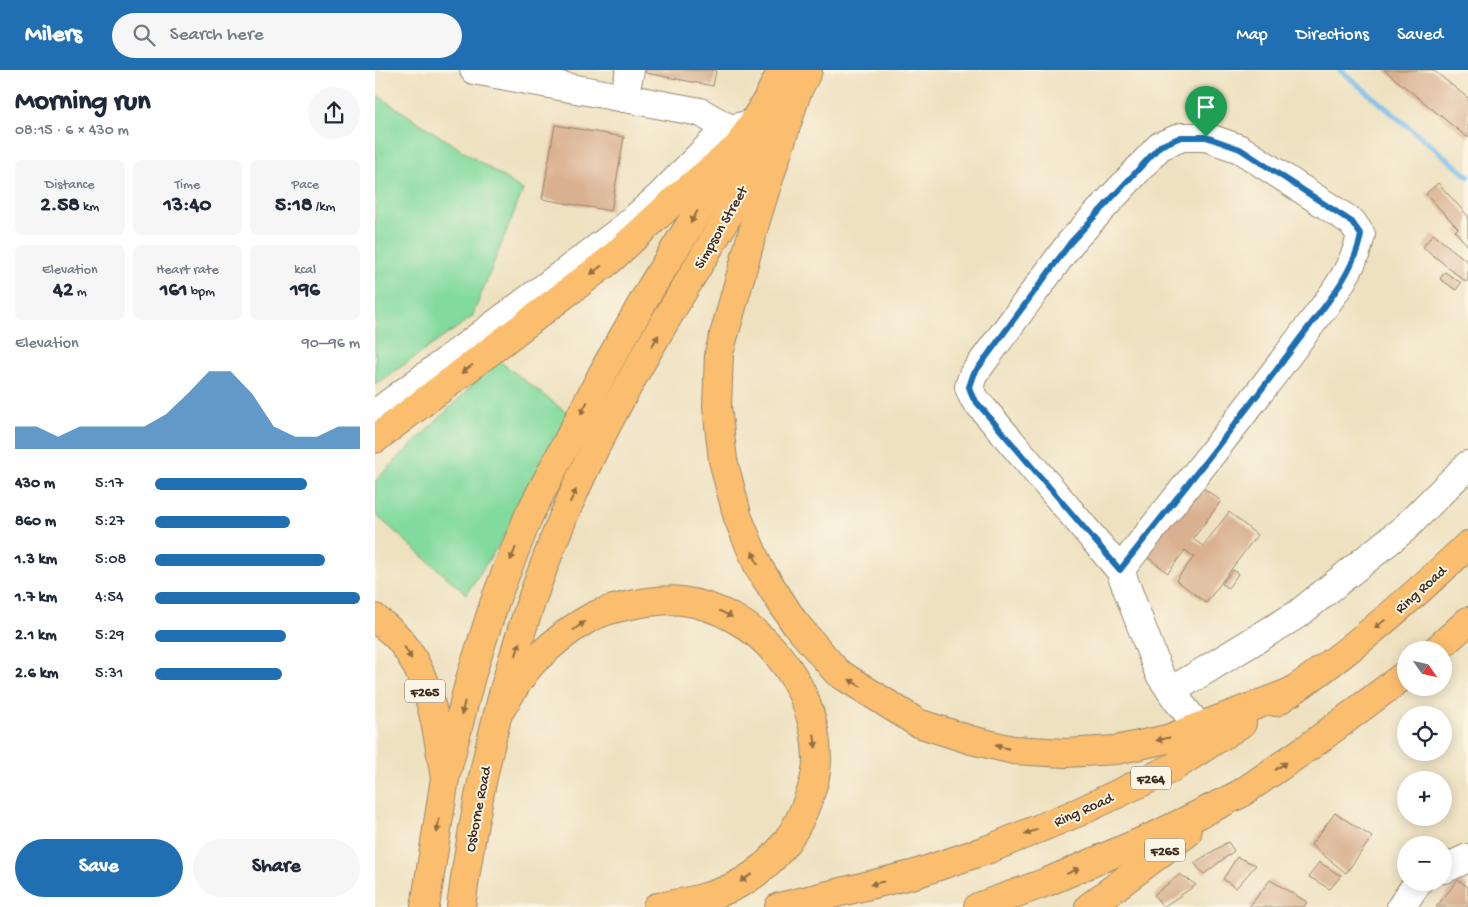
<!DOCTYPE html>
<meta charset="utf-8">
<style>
body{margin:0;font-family:"Gochi Hand",sans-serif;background:#f6f6f7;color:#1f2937;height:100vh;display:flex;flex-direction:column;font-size:19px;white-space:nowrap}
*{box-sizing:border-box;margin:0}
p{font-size:16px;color:#747a83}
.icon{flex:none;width:28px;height:28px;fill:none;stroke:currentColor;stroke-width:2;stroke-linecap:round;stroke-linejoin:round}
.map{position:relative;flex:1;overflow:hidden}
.side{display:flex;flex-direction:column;background:#fff;width:375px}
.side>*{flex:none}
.needle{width:32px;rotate:124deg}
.tools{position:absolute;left:1022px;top:571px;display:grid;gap:10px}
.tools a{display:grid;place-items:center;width:55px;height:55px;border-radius:50%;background:#fff;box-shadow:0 2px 12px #0003;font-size:25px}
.pin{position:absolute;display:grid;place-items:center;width:42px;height:42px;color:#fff;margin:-51px -21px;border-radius:50% 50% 50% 0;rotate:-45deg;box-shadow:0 0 5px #0007}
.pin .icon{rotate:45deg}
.round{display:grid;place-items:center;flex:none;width:52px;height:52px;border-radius:26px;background:#f6f6f7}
.overview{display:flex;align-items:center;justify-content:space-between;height:85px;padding:0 15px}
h1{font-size:28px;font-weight:700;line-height:38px}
.figures{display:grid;grid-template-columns:repeat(3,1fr);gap:8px;height:85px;padding:5px 15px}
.figures div{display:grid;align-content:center;border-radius:8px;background:#f6f6f7;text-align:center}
.figures b{font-size:21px;font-weight:700}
.figures small{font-size:14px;font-weight:400}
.figures p{font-size:14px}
.chart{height:140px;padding:10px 15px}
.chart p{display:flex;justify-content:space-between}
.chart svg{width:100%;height:90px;margin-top:5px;fill:#1f6fb2;opacity:.7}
.cta{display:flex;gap:10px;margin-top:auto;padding:10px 15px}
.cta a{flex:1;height:58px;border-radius:30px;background:#1f6fb2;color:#fff;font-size:20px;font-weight:700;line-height:58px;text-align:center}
.cta a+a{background:#f6f6f7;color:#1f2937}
ul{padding:0 15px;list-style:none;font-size:16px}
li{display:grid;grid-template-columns:80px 60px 1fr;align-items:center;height:38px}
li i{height:12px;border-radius:6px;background:#1f6fb2}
header{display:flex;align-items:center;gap:30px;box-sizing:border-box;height:70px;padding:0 25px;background:#1f6fb2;color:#fff}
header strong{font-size:24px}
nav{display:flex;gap:28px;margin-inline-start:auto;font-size:18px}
.search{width:350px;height:45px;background:#f6f6f7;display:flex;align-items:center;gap:12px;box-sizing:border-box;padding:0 18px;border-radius:28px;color:#747a83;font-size:19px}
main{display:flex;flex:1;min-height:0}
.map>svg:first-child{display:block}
.green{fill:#83da9f;stroke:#5f825e}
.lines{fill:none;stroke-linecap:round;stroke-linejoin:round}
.stream{stroke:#74beed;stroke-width:5.5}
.building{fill:#d9b191}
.minor-casing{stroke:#94866f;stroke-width:30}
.major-casing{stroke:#94866f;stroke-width:30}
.highway-casing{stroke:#94866f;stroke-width:30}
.minor{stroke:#fff;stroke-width:28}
.major{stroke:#fbbe6e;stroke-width:28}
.highway{stroke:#fbbe6e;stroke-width:28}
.oneway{fill:#916d42}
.route-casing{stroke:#fff;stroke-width:10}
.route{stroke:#1f6fb2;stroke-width:6}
.labels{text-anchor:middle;stroke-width:4;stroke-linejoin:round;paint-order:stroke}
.shield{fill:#fcf5e5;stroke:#75675a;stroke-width:1}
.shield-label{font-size:14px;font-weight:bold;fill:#3b2a1e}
.street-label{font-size:15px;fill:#3b2a1e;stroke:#fcf5e5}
</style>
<header>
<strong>Milers</strong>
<div class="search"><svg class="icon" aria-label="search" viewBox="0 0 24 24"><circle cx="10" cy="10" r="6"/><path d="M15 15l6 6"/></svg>Search here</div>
<nav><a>Map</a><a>Directions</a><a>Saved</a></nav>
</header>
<main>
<section class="side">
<div class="overview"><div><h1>Morning run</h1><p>08:15 · 6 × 430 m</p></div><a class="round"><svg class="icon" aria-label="share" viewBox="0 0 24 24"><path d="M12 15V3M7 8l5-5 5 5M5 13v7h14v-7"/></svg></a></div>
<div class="figures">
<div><p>Distance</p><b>2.58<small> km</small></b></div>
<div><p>Time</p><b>13:40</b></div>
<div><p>Pace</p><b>5:18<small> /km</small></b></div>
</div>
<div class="figures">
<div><p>Elevation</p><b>42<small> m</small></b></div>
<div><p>Heart rate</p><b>161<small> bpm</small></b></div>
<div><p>kcal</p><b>196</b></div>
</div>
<div class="chart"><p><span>Elevation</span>90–96 m</p>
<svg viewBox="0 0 160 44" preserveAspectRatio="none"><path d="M0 44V33L10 33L20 38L30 33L40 33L50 33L60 33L70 27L80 17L90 6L100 6L110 17L120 33L130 38L140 38L150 33L160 33V44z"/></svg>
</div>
<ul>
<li><b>430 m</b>5:17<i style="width:74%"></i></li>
<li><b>860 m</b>5:27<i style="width:66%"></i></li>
<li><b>1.3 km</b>5:08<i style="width:83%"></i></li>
<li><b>1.7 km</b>4:54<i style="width:100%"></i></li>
<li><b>2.1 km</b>5:29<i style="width:64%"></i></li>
<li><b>2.6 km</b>5:31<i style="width:62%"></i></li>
</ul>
<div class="cta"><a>Save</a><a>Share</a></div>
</section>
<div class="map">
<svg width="1093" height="837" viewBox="0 0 1093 837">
<rect width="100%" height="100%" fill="#fcf5e5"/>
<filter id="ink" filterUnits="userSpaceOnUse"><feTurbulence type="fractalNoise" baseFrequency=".02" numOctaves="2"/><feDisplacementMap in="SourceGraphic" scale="10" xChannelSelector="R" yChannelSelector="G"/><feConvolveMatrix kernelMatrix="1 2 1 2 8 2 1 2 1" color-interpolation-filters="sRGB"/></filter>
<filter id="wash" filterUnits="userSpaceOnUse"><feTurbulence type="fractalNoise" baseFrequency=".0096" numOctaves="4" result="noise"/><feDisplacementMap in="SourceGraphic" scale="20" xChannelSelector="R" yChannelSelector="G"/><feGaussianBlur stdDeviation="1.12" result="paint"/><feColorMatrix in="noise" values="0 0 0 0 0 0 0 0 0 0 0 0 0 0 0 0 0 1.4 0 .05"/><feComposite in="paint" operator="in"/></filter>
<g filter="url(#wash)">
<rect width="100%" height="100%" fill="#eee1c0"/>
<g class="green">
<path d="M0 24 148 120 97 247 0 315Z"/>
<path d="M123 290 205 353 91 524 0 444V411Z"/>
</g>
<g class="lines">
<path class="stream" d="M965 0 1093 106"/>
</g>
<g id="blocks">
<g class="building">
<path d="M271 0H341L338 16 271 3Z"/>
<path d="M1009 0H1058L1093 28V68Z"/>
<path d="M180 55 249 67 236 141 167 129Z"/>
<path d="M1063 113 1093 146V176L1080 161 1083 158 1051 124Z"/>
<path d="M1058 164 1093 192V209L1091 212 1048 177Z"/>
<path d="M1070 202 1086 213 1081 220 1065 209Z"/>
<path d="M819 411 846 431 818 469 828 476 854 442 882 465 831 533 801 510 819 487 810 480 793 503 766 482Z"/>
<path d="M858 500 863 504 853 518 847 514Z"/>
<path d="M960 743 997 767 971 803 936 775Z"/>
<path d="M853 772 859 781 829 804 819 793Z"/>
<path d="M862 787 881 795 861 818 848 809Z"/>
<path d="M944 792 966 806 955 819 934 807Z"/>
<path d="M805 804 821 815 788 837 779 825Z"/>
<path d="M895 810 932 832 929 837H874Z"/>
<path d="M1083 810 1093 817V837H1061Z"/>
</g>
</g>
</g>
<g filter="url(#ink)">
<use href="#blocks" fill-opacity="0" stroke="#94866f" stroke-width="1"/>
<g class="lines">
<defs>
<g id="minor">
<path d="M99 0 325 42 355 59"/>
<path d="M249 28 255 0"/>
<path d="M0 344 249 158 284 127 340 70 355 59 377 54"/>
<path d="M745 500C803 426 862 353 918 278 943 243 977 208 986 165L977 152 865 79 831 67H807L785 76 696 172 598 305 594 317 598 327 745 500 784 603 802 630 824 657"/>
<path d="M796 621 923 544 1030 458 1093 395"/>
<path d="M1069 799 1093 788"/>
<path d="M1026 837 1043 812"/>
</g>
<g id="major">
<path d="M50 837 70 708 96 606 121 528 153 447 232 295 277 216 392 30 407 0"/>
<path d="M86 837C106 682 149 521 219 380 284 250 369 131 433 0"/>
</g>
<g id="highway">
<path d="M422 22 383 143 344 283 342 337 348 390 363 448 384 498 419 552 462 602 543 653 596 670 638 680 690 683 741 680 792 669 916 622"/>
<path d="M0 369 235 190 302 128 364 76"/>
<path d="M0 548C8 555 17 561 24 569 56 607 62 660 70 708"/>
<path d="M1061 580 1093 551"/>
<path d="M901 632C970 587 1033 532 1093 475"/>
<path d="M124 642C135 626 146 603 161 589 175 576 198 557 215 548 234 537 285 528 307 531 384 541 441 613 442 689 442 707 435 725 429 740 417 769 396 795 369 811 342 827 312 832 282 837"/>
<path d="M404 837 540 804 614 779 704 742 797 698 867 653"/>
<path d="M603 837 672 812 786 763 865 724 935 676 1031 604"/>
<path d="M714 837 812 763"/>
</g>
</defs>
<use href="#minor" class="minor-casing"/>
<use href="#major" class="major-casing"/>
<use href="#highway" class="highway-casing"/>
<use href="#minor" class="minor"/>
<use href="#major" class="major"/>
<use href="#highway" class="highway"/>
</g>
<defs><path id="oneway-solid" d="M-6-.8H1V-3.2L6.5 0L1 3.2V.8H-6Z" transform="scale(1.25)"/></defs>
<g class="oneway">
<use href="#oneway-solid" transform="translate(319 147) rotate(121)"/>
<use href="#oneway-solid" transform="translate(221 200) rotate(143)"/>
<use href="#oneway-solid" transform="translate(280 271) rotate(-60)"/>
<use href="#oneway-solid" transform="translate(92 299) rotate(143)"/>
<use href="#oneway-solid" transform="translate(209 338) rotate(118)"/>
<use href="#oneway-solid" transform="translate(198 426) rotate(-65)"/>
<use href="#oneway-solid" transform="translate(138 484) rotate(112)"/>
<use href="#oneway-solid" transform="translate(380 488) rotate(-113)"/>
<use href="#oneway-solid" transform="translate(351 544) rotate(26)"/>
<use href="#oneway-solid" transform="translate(1005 554) rotate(141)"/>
<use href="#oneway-solid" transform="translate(204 556) rotate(-37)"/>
<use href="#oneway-solid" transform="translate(143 579) rotate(-73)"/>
<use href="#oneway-solid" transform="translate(33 583) rotate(60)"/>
<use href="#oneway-solid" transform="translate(480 613) rotate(-148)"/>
<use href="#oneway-solid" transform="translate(88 638) rotate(104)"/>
<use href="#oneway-solid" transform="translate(788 669) rotate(166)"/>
<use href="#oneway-solid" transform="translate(440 671) rotate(83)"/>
<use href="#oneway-solid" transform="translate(627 677) rotate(-167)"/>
<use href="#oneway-solid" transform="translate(906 696) rotate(-34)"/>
<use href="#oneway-solid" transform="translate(63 756) rotate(98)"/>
<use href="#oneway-solid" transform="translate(656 762) rotate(157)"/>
<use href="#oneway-solid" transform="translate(698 801) rotate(-24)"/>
<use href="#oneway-solid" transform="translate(371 808) rotate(147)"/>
<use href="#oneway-solid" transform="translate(502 813) rotate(166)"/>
</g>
</g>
<g class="lines" filter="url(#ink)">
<defs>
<path id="route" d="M806 67H831L865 79 977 152 986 165C978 207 945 241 920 275 864 351 804 425 745 500L598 328 594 317 598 305 696 172 785 76Z"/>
</defs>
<use href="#route" class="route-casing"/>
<use href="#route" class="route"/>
</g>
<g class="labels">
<g class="shield">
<rect x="30" y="609.5" width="40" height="23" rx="4"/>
<rect x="756" y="696.5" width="40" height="23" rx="4"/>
<rect x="770" y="768.5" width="40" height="23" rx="4"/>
</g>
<g class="shield-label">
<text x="50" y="626">F265</text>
<text x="776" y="713">F264</text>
<text x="790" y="785">F265</text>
</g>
<g class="street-label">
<text transform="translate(345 157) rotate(-60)" y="5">Simpson Street</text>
<text transform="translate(1045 519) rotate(-42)" y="5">Ring Road</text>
<text transform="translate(102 739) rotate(-79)" y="5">Osborne Road</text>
<text transform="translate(708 739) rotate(-24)" y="5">Ring Road</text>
</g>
</g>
</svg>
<div class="tools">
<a><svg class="needle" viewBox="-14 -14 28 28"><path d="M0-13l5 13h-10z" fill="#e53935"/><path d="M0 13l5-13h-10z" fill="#747a83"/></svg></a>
<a><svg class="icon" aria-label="locate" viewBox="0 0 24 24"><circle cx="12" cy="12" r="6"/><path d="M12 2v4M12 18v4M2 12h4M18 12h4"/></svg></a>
<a>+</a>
<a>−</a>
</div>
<div class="pin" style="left:831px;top:67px;background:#1e9e55"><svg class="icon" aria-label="arrive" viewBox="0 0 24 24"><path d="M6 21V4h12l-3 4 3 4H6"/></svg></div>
</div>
</main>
